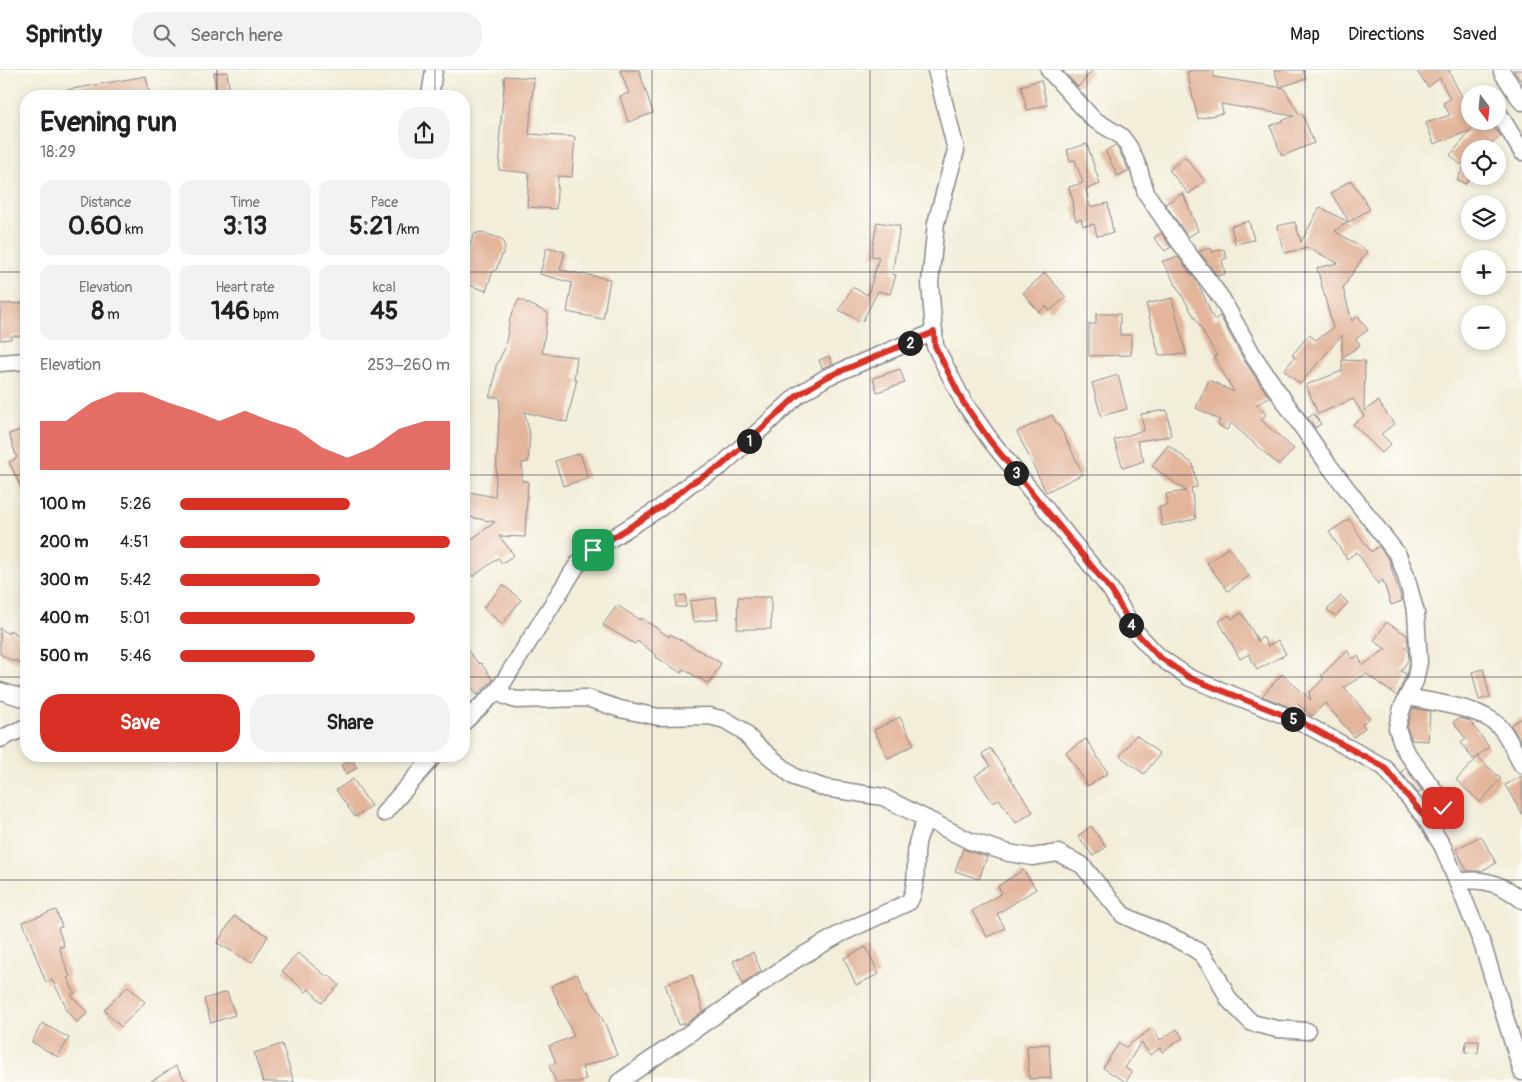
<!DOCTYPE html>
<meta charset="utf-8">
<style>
body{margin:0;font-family:Pangolin,sans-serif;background:#f2f2f2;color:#202124;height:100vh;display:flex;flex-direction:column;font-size:19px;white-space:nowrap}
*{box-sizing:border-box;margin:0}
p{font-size:16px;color:#757577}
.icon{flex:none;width:28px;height:28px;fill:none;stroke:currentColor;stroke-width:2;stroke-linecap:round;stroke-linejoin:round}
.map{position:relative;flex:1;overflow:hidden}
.details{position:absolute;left:20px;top:20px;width:450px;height:672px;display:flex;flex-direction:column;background:#fff;border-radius:20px;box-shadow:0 2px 8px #0003}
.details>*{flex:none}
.needle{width:32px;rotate:164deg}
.controls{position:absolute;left:1461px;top:15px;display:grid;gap:10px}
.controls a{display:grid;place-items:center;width:45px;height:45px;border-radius:50%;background:#fff;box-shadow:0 2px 8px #0003;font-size:25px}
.pin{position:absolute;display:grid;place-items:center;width:42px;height:42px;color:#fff;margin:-21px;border-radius:10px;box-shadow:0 2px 8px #0006}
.km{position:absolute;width:25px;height:25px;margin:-12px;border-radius:50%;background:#222;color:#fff;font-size:14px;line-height:25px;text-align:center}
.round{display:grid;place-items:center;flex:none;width:52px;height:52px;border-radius:20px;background:#f2f2f2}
.summary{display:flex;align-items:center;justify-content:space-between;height:85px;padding:0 20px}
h1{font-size:28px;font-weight:700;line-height:38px}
.metrics{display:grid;grid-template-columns:repeat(3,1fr);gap:8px;height:85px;padding:5px 20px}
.metrics div{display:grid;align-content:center;border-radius:12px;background:#f2f2f2;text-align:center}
.metrics b{font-size:25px;font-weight:700}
.metrics small{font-size:14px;font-weight:400}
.metrics p{font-size:14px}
.chart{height:140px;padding:10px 20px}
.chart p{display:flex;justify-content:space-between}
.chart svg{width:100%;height:90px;margin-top:5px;fill:#d93025;opacity:.7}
.primary-button{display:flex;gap:10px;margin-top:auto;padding:10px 20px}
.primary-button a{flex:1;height:58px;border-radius:20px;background:#d93025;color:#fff;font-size:20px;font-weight:700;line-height:58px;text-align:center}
.primary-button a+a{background:#f2f2f2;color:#202124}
ul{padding:0 20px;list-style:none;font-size:16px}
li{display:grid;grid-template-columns:80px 60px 1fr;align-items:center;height:38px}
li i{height:12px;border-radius:6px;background:#d93025}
header{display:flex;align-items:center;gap:30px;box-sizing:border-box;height:70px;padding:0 25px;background:#fff;border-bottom:1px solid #e0e0e0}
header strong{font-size:24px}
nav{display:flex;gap:28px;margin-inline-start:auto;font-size:18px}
.search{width:350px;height:45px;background:#f2f2f2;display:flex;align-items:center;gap:12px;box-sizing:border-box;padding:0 18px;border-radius:20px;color:#757577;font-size:19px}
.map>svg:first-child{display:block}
.building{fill:#e3b69c}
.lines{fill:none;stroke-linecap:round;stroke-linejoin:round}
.minor-casing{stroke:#8a888a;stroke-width:19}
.minor{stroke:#fff;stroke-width:16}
.route-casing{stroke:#fff;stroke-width:10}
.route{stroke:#d93025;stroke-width:6}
.grid{fill:none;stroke:#22223b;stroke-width:1;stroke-opacity:0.55}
</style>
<header>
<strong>Sprintly</strong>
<div class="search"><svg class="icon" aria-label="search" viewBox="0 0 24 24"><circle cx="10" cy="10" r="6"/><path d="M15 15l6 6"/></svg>Search here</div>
<nav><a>Map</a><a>Directions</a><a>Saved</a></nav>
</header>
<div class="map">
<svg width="1522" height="1012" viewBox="0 0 1522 1012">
<rect width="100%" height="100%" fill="#fdfcf7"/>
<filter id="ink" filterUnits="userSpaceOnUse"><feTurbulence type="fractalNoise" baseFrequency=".02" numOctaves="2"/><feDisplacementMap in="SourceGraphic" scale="10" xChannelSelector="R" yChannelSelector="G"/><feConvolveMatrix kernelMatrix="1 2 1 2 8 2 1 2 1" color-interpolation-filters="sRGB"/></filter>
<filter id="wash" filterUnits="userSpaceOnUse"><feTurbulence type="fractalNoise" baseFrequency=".0096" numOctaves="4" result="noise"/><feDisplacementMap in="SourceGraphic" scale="20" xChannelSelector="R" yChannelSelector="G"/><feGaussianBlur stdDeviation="1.12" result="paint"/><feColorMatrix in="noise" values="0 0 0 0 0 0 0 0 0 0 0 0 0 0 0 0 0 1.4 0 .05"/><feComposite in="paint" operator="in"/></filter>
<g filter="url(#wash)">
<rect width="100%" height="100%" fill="#f2eed9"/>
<g id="blocks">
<g class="building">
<path d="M620 0H639L653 43 628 52 620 26 629 23Z"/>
<path d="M1062 0H1093L1078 17Z"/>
<path d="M1194 0H1213L1214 7 1284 18 1299 44 1302 43 1314 73 1282 86 1270 56 1294 46 1221 34 1223 43 1198 49 1187 2Z"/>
<path d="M1274 0H1303L1306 9 1280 17Z"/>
<path d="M1416 0H1451L1449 2 1470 42V51H1492L1493 53 1491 54 1501 66 1485 78 1481 73 1476 79H1470V107L1466 114 1457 110 1469 86 1461 95 1450 85 1472 60 1434 74 1426 53 1450 45 1443 33 1450 29 1440 8 1428 17Z"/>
<path d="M1513 0H1522V9L1520 10Z"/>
<path d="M227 2 230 26H216L214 3Z"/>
<path d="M146 6 150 26H62L61 21Z"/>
<path d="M505 6 534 8 529 64 575 67 572 107 558 106 556 139 527 137 529 103 499 100 501 72H499Z"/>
<path d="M1041 10 1047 35 1027 40 1021 16Z"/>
<path d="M1087 74 1100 114 1086 119 1090 137 1108 133 1113 163 1097 166 1094 154 1083 156 1081 149 1076 151 1072 135H1074L1069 117 1083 113 1075 90 1070 91 1067 80Z"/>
<path d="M1116 75 1129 100 1118 106 1105 81Z"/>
<path d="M1185 87 1205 111 1189 124 1169 100Z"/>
<path d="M1351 110 1370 139 1349 152 1331 123Z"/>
<path d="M1183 123 1198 161 1188 167 1165 134Z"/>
<path d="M1320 137 1348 152 1335 161 1367 181 1343 218 1352 251 1358 246 1368 260 1356 269 1360 275 1342 288V265L1300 314 1284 300 1295 287 1292 285 1309 265 1316 270 1333 258 1317 198 1338 193 1308 178 1284 183 1277 156 1295 152 1301 172Z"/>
<path d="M1249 151 1254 170 1235 174 1231 156Z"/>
<path d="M877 152 900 156 892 204 896 205 890 224 878 221 862 252 839 240 852 217 868 225 879 187 871 186Z"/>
<path d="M481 162 502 169 505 178 496 200 493 201 486 221 464 213V193L474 164Z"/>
<path d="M1161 163 1171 177 1165 181 1154 168Z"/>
<path d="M547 177 565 182 560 200 610 209 603 249 567 242 572 213 540 204Z"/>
<path d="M1211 178 1212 182 1224 179 1227 188 1222 190 1225 204 1217 206 1199 181Z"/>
<path d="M1178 187 1198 213 1214 250 1220 246 1245 292 1269 327 1256 335 1266 344 1261 350 1294 379 1279 395 1231 353 1227 360 1218 355 1220 350 1196 338 1209 310 1234 322 1214 287 1217 286 1162 191Z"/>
<path d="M1045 203 1066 227 1050 241 1046 236 1039 242 1023 223Z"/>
<path d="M1172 228 1186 284 1159 285 1146 234Z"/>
<path d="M519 229 548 243 542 283 577 287 574 309H577L567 352 524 342 530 363 528 392 522 393V411H528L525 467 499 466 514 485 502 493 498 488 473 507 464 494V475L495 452 464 446V421L495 427 500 327H489L493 318 496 296 505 278 510 248Z"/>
<path d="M26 233V266H11V269L0 270V234Z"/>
<path d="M1096 244H1120V265H1131V285L1089 286V254H1096Z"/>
<path d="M829 286 832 294 822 298 819 290Z"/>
<path d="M1342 290 1365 291 1364 341 1378 331 1394 354 1381 364 1391 374 1382 383 1353 354 1364 346 1353 329 1318 344 1306 315 1342 301Z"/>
<path d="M900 299 905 313 877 322 873 308Z"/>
<path d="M1118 305 1127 339 1101 346 1092 313Z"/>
<path d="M1167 340 1171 366 1137 371 1144 391 1123 398 1114 370 1144 360 1141 344Z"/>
<path d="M1314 344 1321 354 1315 358 1308 348Z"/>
<path d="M1052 345 1058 356 1059 355 1083 404 1046 422 1017 362Z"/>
<path d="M26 358V428L9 392 17 388 9 364Z"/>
<path d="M1168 375 1193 394 1197 417 1191 418 1196 449 1162 456 1159 437 1168 435 1166 424 1186 421 1152 396Z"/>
<path d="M580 383 588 408 563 416 555 391Z"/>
<path d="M1349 449 1371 482 1379 476 1389 490 1402 531 1391 535 1383 510 1378 514 1357 482 1347 489 1329 462Z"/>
<path d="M1229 477 1249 506 1228 521 1207 493Z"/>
<path d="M503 515 521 530 502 554 483 538Z"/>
<path d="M686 525V537H676V526Z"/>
<path d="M1341 526 1348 533 1336 546 1327 540Z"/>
<path d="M738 527H771V559H737Z"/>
<path d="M716 528 718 549 693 552 690 531Z"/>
<path d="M617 535 640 550 642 548 669 567 670 564 721 593 709 614 683 599 681 603 656 587 657 585 637 571 635 574 603 555Z"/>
<path d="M1242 543 1258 571 1263 567 1268 576 1278 570 1286 584 1257 600 1249 584 1240 589 1219 551 1230 545 1231 549Z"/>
<path d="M1386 552 1407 565 1408 574 1405 578 1408 579 1409 589 1401 601 1406 604 1405 608 1397 626 1366 604 1344 617 1370 648 1362 654 1365 658 1354 667 1325 633 1312 646 1296 633 1292 638 1262 626 1282 604 1311 630 1309 623 1324 608 1321 606 1347 580 1352 589 1358 586 1363 595 1386 579 1374 571Z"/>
<path d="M0 558 8 564 10 560 26 570V598L15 590 14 592 0 584Z"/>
<path d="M464 576 479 594 481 593 493 610 477 625 464 605Z"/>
<path d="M1483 599 1490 627 1479 630 1472 602Z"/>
<path d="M1413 638 1430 641 1428 671 1412 670 1407 658Z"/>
<path d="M900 647 914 675 888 688 874 660Z"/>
<path d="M1459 648 1470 651 1489 677 1473 689 1461 673 1466 669 1453 652Z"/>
<path d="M1522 648V673L1511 655Z"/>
<path d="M1136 665 1160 684 1144 704 1120 686Z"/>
<path d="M1086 669 1108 703 1088 716 1066 682Z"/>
<path d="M990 678 1033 742 1016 753 999 729 993 733 975 706 990 696 982 684Z"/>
<path d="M1478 687 1501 709 1480 732 1456 710Z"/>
<path d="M352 689 357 698 346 704 341 695Z"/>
<path d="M1406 698 1422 721 1418 723 1401 702Z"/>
<path d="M1522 706V744L1505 715Z"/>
<path d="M353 709 371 736 355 747 336 720Z"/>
<path d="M1091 756 1106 777 1093 786 1078 766Z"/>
<path d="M1481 766 1496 793 1481 801H1467L1456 779Z"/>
<path d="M963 779 987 787 979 809 955 801Z"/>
<path d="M1023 800 1036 819 997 844 1005 858 987 867 972 841 1002 823 998 816Z"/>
<path d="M56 840 62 857 58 858 64 876 59 877 70 907 67 908 75 923 71 925 88 943 77 952 64 938 66 936 52 910 46 913 23 852Z"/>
<path d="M234 846 268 866 252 893 217 873Z"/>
<path d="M866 877 879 904 856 915 844 888Z"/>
<path d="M753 882 761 901 743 914 733 891Z"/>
<path d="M298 883 327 907 329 905 339 915 322 933 309 919 306 922 282 901Z"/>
<path d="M577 904 586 922 588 921 606 956 617 985 582 997 586 1009 578 1012H556L549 996 556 993 549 976 574 966 551 916Z"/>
<path d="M692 905 703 941 687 953 679 955 665 914Z"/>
<path d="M128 916 145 932 121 957 104 940Z"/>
<path d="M227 922 235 945 211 953 204 929Z"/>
<path d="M42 953 69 968 58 987 32 972Z"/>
<path d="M1152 958 1160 970 1177 959 1183 968 1162 982 1160 978 1150 985 1141 972 1125 998 1132 1002 1126 1012 1103 998 1119 973 1126 977Z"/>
<path d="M1466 971H1479L1478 983 1465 982Z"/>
<path d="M282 974 294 1012H263L254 983Z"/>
<path d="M1049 974 1051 1008 1029 1009 1027 976Z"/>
<path d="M176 996 186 1012H150Z"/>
</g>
</g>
</g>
<g filter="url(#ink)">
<use href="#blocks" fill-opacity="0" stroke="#8a888a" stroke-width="1"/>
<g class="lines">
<defs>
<g id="minor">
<path d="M936 0 956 80 936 153 930 213 935 276 963 331 991 371 1111 520 1134 560 1158 586 1190 608 1301 652 1384 697 1424 746 1443 777 1483 876 1522 1002"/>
<path d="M1049 0 1093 49 1121 66 1129 77 1138 96 1146 123 1178 170 1222 229 1254 287 1327 393 1398 485 1406 506 1416 543 1419 592 1415 611 1402 638 1397 658 1404 679 1442 731C1443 743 1435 748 1424 746"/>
<path d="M1502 2 1522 32"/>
<path d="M430 26 434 0"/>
<path d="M1498 42 1522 82"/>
<path d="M0 293 26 291"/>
<path d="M499 619 505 626 516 630 587 628 620 639 659 647 709 646 725 650 742 660 753 672 794 707 825 718 883 727 970 771 1009 783 1032 787 1058 783 1082 795 1123 845 1187 874 1202 884 1216 904 1229 930 1252 953 1277 959 1307 961"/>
<path d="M0 621 26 629"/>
<path d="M1408 627C1435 633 1481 637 1500 657 1509 667 1515 683 1522 695"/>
<path d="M464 652 499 619 577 495 593 480 660 438 690 414 721 396 798 325 827 307 934 262"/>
<path d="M0 669 26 657"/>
<path d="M384 743 434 686"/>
<path d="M1457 812C1482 807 1503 814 1522 830"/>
<path d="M619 1012 795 890 840 864 909 832C919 815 914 793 917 774 918 765 923 757 927 749"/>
</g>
</defs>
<use href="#minor" class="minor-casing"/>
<use href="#minor" class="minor"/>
</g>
</g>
<g class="lines" filter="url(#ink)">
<defs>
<path id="route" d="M593 480 660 438 690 414 721 396 798 325 827 307 934 262 935 276 963 332 990 371 1111 520 1134 560 1158 586 1190 608 1301 652 1384 697 1424 746C1433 748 1437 745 1443 738"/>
</defs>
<use href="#route" class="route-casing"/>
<use href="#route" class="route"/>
</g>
<path class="grid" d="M217 0V26M435 0V26M652 0V1012M870 0V1012M1087 0V1012M1305 0V1012M0 202H26M464 202H1470M1498 202H1522M0 405H26M464 405H1522M0 607H26M464 607H1522M217 686V1012M435 686V1012M0 810H1522"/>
</svg>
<div class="controls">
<a><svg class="needle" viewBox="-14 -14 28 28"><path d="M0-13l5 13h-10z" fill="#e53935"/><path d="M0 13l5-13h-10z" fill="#757577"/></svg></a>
<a><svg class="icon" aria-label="locate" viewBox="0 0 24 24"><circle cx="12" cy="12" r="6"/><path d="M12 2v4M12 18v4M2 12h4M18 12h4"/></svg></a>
<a><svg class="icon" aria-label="layers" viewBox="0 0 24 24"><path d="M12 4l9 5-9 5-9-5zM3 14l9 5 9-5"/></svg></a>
<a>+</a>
<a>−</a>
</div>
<div class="pin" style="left:593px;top:480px;background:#1e9e55"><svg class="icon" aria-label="arrive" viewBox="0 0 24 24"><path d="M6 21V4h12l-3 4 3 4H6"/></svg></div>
<div class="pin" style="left:1443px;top:738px;background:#d93025"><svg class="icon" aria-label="check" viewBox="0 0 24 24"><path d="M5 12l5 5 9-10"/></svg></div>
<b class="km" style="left:749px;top:371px">1</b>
<b class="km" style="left:910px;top:273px">2</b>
<b class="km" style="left:1016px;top:403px">3</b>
<b class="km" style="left:1131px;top:555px">4</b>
<b class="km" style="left:1293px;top:649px">5</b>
<section class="details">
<div class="summary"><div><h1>Evening run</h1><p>18:29</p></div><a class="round"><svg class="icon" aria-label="share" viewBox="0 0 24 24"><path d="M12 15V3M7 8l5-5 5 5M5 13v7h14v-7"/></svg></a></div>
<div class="metrics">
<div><p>Distance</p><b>0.60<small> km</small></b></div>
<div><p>Time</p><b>3:13</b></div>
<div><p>Pace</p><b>5:21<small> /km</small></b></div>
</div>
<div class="metrics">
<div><p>Elevation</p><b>8<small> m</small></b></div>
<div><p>Heart rate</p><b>146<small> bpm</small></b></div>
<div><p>kcal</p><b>45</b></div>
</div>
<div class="chart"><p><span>Elevation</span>253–260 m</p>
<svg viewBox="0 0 160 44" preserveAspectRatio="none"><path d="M0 44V20L10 20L20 11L30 6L40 6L50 11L60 15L70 20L80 15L90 20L100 24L110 33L120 38L130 33L140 24L150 20L160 20V44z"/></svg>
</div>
<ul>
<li><b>100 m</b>5:26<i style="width:63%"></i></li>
<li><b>200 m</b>4:51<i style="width:100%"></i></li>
<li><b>300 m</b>5:42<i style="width:52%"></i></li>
<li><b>400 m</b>5:01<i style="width:87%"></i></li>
<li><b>500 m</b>5:46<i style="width:50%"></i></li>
</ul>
<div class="primary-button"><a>Save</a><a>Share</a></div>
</section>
</div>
